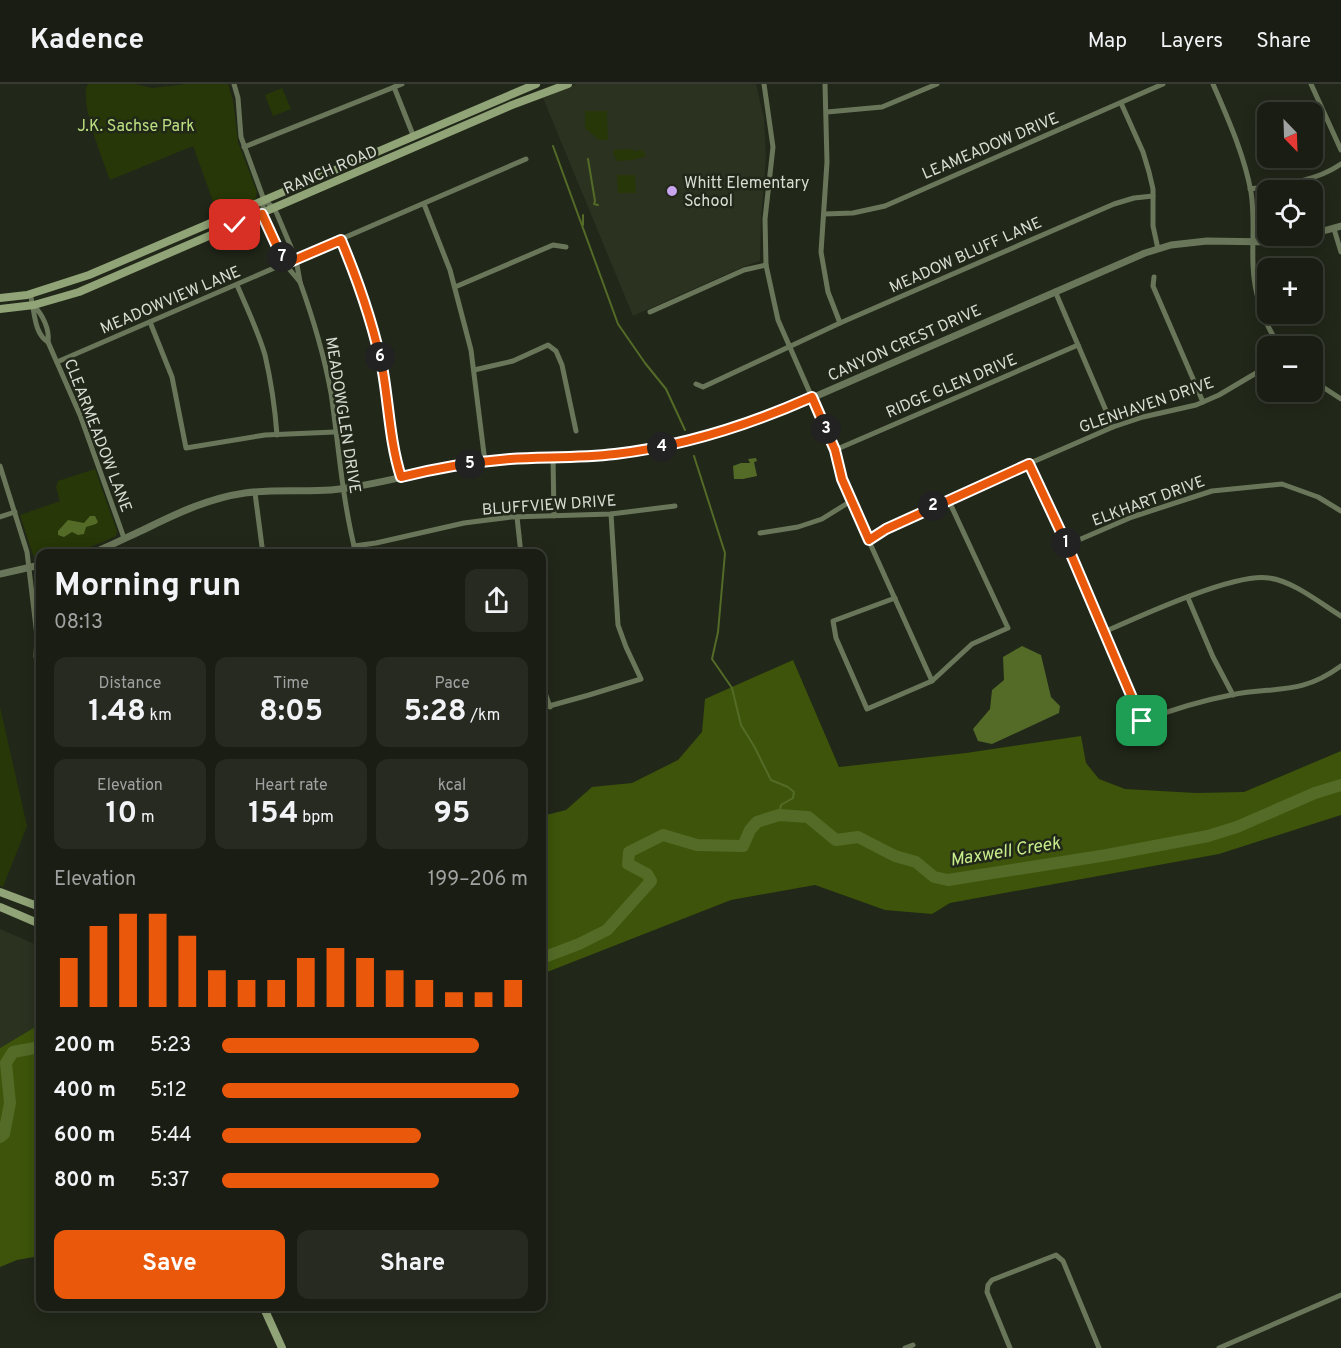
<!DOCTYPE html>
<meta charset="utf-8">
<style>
body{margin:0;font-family:Overpass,sans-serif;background:#262a21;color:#f1f3f6;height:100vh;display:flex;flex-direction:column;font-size:22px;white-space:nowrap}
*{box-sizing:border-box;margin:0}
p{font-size:20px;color:#9fa2a0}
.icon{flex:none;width:33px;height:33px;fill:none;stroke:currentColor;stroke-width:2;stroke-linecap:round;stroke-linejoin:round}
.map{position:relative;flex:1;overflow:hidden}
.side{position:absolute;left:36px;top:465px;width:510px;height:762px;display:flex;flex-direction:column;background:#191d13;border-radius:12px;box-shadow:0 3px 15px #0003,0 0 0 2px #373b33}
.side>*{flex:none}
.needle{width:39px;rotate:157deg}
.fabs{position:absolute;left:1257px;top:18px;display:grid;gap:12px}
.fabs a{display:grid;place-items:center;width:66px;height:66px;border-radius:12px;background:#191d13;box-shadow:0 3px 15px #0003,0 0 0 2px #373b33;font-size:30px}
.pin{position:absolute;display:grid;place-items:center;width:51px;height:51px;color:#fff;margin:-26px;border-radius:12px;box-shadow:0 3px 9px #0006}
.km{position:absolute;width:30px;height:30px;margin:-15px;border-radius:50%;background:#222;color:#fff;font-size:16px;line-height:30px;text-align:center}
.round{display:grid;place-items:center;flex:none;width:63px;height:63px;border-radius:12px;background:#262a21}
.headline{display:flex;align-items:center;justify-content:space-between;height:102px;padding:0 18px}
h1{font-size:33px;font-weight:700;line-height:45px}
.metrics{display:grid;grid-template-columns:repeat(3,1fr);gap:9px;height:102px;padding:6px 18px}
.metrics div{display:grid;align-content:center;border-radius:12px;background:#262a21;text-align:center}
.metrics b{font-size:30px;font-weight:700}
.metrics small{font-size:16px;font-weight:400}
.metrics p{font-size:16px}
.chart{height:168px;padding:12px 18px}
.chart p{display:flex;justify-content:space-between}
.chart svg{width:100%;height:108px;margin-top:6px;stroke:#ea580c;stroke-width:6}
.action{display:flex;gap:12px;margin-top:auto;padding:12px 18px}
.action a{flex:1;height:69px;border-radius:12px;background:#ea580c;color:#fff;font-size:24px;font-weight:700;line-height:69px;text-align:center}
.action a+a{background:#262a21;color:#f1f3f6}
ul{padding:0 18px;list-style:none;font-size:20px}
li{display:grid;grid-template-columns:96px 72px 1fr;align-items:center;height:45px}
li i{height:15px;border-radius:8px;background:#ea580c}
header{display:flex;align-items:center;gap:36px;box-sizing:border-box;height:84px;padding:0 30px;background:#191d13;border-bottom:2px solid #373b33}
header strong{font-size:28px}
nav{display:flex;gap:33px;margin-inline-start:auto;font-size:21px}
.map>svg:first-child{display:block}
.built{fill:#2b3220}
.green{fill:#273707}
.forest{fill:#3d540a}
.water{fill:#536b27}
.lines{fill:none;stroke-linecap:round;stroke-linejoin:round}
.stream{stroke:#536b27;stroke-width:2}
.river{stroke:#536b27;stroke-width:12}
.minor{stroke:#6a7659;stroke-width:5}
.tertiary{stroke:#6a7659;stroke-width:7}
.secondary{stroke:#91a477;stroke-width:8}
.route-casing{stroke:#fff;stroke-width:12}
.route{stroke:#ea580c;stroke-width:8}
.poi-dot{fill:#c9a5ee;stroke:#212719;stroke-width:2}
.labels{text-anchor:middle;stroke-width:5;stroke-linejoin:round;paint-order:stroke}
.park-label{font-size:16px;fill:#bce081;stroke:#212719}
.street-label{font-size:16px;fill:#d8dcd3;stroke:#212719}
.poi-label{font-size:16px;fill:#d8dcd3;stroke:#212719;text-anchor:start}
.water-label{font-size:18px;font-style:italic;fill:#c7ed8c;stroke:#212719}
</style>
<header>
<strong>Kadence</strong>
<nav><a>Map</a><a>Layers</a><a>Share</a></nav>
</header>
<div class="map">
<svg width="1341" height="1264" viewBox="0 0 1341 1264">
<rect width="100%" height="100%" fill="#212719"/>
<g class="built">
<path d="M576 0H756L764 34 766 73 761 136 760 177 745 182 633 232 543 14Z"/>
<path d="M0 845 37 861 40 882V940L0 964Z"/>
</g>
<g class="green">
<path d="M88 0H135L152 4 187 0H228L233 16 238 58 257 108 255 116 218 131 193 62 110 96C103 76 78 16 88 0Z"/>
<path d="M282 4 291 25 273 32 265 11Z"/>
<path d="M585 27H607L608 56H599L585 44Z"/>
<path d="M631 65 635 67 643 66 646 72 632 76 617 77 613 69 614 66Z"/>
<path d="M617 91H635L636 109H618Z"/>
<path d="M95 385 117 447 116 452C86 466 74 469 40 470V475L33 471 20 431 60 417 56 403 58 397Z"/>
<path d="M0 623 27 742 3 803 0 802Z"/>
</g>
<g class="forest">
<path d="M793 576 839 683 966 669 1081 652 1086 679 1099 695 1125 705 1196 709 1244 708 1341 667V731L1219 770 950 819 932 830 885 826 815 801 731 816 542 890V732L566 726 592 703 632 699 678 676 702 648 705 615Z"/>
<path d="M40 940V1172L17 1176 0 1183V964Z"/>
</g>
<g class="water">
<path d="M756 374 757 377 754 378 757 392 743 395H734L733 382 741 379H750L748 375Z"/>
<path d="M90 432H95L98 438 96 440 86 443 84 450 78 451 72 448 64 453 58 451V447L68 436 84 439Z"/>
<path d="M1022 562 1041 571 1051 613 1060 622 1059 629 992 660 978 657 973 645 990 625 992 606 1004 596 1003 573Z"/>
</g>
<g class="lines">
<g class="stream">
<path d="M553 62 618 240 645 279 666 305 685 346"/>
<path d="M588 75 595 117 594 120 598 121"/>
<path d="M583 141V131"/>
<path d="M694 372 725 469 718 548 712 575 732 604 741 641 754 662 771 696 788 703 794 708 793 714 781 721 779 731"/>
</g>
<g class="river">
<path d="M542 874 579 860 607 846 651 797 647 790 628 780 629 768 663 751 697 761 743 762 750 746 757 738 779 731 808 733 836 756 858 753 895 772 916 778 934 793 948 796 1107 771 1208 752 1237 743 1315 709 1341 701"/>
<path d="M0 1053 4 1050 10 1019 6 979 13 968 40 963"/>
</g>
<g class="minor">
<path d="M234 0 238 14 241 53 264 116 262 130 285 180 300 198 296 175 277 130 274 124 264 116"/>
<path d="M764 0 773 63 765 135 766 181 778 236 835 366 841 395 932 597"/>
<path d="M825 0 827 78 821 168 828 208 840 239"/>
<path d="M1213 0C1228 35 1244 70 1251 108 1255 132 1252 157 1253 181 1254 209 1263 239 1280 262"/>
<path d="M1311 0 1341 66"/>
<path d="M394 3 413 51"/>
<path d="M1121 19 1143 68 1149 88 1153 105V142L1158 165"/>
<path d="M827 28 882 23 937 0"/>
<path d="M244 63 402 0"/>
<path d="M1250 105C1281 101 1315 98 1341 80"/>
<path d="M424 120 450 186 471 266 485 378"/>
<path d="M824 130 853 129 885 122 1163 0"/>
<path d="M1334 145 1341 168"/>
<path d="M341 156C359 199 374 242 383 288 389 323 390 359 401 393"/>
<path d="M1154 193 1153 202 1203 318"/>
<path d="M300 198C313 234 324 271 331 309 339 364 342 415 356 470"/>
<path d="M237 201C247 224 258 247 265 271 271 297 275 324 277 351"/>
<path d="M455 203 553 161 566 163"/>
<path d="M1055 207 1113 343"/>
<path d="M30 210C35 225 33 249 48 258L80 331 124 454"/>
<path d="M34 222C42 230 50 245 48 258"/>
<path d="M650 228 744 186 766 181"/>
<path d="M150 238 172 293 186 364 265 351 335 348"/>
<path d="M57 278 526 75"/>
<path d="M474 286 513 277 548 261 556 267 562 281 576 347"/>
<path d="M1312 296 1341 315"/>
<path d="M696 300 703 303 840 239 1114 120 1134 114 1153 112"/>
<path d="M835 366 1078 261"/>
<path d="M553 374 554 432"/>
<path d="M1029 380 1067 461 1142 637C1171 626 1200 617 1231 611 1275 602 1300 612 1341 582"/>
<path d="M0 382 27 468 37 552 36 572 40 596"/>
<path d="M255 409 263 470"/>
<path d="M0 433 15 428"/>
<path d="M517 433 521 470"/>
<path d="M760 449 798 443 822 435 851 417"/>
<path d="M869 456 886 445 948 415 1113 343 1143 333 1196 321 1219 311 1268 282"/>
<path d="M1067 461 1132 433 1212 407 1282 400 1318 413 1341 427"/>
<path d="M354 462 376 459 464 439 511 433 611 430 675 422"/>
<path d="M895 514 833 537 836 554 867 625 932 597 972 560 1008 544 948 415"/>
<path d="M1188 514 1213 573 1233 611"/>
<path d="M1104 548C1138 533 1235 488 1269 494 1293 497 1320 519 1341 532"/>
<path d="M542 600 550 623"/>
<path d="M542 624 589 611 641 595 626 563 618 541 611 430"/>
<path d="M905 1264 913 1261"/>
<path d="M1010 1264 987 1208 988 1201 992 1196 1056 1171 1063 1177 1099 1264"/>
<path d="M1219 1264 1341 1211"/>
</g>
<g class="tertiary">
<path d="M1312 150 1341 142"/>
<path d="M89 470C107 464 125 454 143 446 175 430 209 414 245 409 274 405 303 408 331 406 375 402 417 388 461 381 512 373 564 377 615 370 672 363 727 346 782 327L1145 169 1171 161 1207 157 1273 158 1307 152"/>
<path d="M0 490 40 481"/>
</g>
<g class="secondary">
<path d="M0 214 27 211 89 191 536 0"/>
<path d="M0 225 34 221 79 208 512 21 568 0"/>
<path d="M0 808 40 823"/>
<path d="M0 823 40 840"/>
<path d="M263 1222 282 1264"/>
</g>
</g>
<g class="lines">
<defs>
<path id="route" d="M235 141 262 130 285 180 341 156C359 199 374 242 383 288 389 323 390 359 401 393 437 384 473 378 510 375 545 373 580 374 615 370 683 362 749 341 812 313L835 366 842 395 869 456 886 445 1029 380 1067 461 1142 637"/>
</defs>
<use href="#route" class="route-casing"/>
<use href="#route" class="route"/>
</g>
<circle class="poi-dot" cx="672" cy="107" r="6"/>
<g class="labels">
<g class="park-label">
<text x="136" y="47">J.K. Sachse Park</text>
</g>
<g class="street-label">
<text transform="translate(990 61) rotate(-23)" y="6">LEAMEADOW DRIVE</text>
<text transform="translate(330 85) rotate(-23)" y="6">RANCH ROAD</text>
<text transform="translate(965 170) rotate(-24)" y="6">MEADOW BLUFF LANE</text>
<text transform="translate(170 215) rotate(-23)" y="6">MEADOWVIEW LANE</text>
<text transform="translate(904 258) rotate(-24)" y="6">CANYON CREST DRIVE</text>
<text transform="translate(951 301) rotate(-23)" y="6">RIDGE GLEN DRIVE</text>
<text transform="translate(1146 320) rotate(-19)" y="6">GLENHAVEN DRIVE</text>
<text transform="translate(344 331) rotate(81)" y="6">MEADOWGLEN DRIVE</text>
<text transform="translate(99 351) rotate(69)" y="6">CLEARMEADOW LANE</text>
<text transform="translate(1148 416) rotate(-20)" y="6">ELKHART DRIVE</text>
<text transform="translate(549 420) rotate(-4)" y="6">BLUFFVIEW DRIVE</text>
</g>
<g class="poi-label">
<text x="684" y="104">Whitt Elementary<tspan x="684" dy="18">School</tspan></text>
</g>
<g class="water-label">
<text transform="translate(1005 767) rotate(-9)" y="6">Maxwell Creek</text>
</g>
</g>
</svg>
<div class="fabs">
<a><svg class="needle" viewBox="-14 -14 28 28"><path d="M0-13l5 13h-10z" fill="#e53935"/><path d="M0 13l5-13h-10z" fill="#9fa2a0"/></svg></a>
<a><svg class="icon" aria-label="locate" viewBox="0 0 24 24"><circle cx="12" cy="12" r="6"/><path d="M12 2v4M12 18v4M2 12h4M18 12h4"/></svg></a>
<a>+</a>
<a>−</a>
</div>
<div class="pin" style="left:1142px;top:637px;background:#1e9e55"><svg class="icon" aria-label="arrive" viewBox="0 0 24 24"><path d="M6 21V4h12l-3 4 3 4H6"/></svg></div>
<div class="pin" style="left:235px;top:141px;background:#d93025"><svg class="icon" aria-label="check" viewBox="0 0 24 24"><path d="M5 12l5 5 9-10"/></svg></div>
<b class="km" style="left:1066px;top:459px">1</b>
<b class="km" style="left:933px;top:422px">2</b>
<b class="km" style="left:826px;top:345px">3</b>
<b class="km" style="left:662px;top:363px">4</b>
<b class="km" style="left:470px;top:380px">5</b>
<b class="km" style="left:380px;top:273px">6</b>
<b class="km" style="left:282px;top:173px">7</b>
<section class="side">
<div class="headline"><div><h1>Morning run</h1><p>08:13</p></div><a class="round"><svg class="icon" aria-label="share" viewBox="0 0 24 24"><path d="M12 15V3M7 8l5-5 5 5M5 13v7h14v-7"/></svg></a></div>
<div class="metrics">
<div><p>Distance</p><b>1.48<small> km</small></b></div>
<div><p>Time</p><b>8:05</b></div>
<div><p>Pace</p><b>5:28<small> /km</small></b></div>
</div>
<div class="metrics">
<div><p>Elevation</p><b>10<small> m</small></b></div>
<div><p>Heart rate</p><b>154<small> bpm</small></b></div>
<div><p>kcal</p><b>95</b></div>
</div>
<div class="chart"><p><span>Elevation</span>199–206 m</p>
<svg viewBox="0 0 160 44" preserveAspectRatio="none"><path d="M5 44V24M15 44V11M25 44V6M35 44V6M45 44V15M55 44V29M65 44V33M75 44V33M85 44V24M95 44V20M105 44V24M115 44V29M125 44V33M135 44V38M145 44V38M155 44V33"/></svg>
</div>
<ul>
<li><b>200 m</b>5:23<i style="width:84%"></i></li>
<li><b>400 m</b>5:12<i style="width:97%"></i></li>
<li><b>600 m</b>5:44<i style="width:65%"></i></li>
<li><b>800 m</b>5:37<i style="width:71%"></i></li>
</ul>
<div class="action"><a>Save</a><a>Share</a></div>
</section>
</div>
